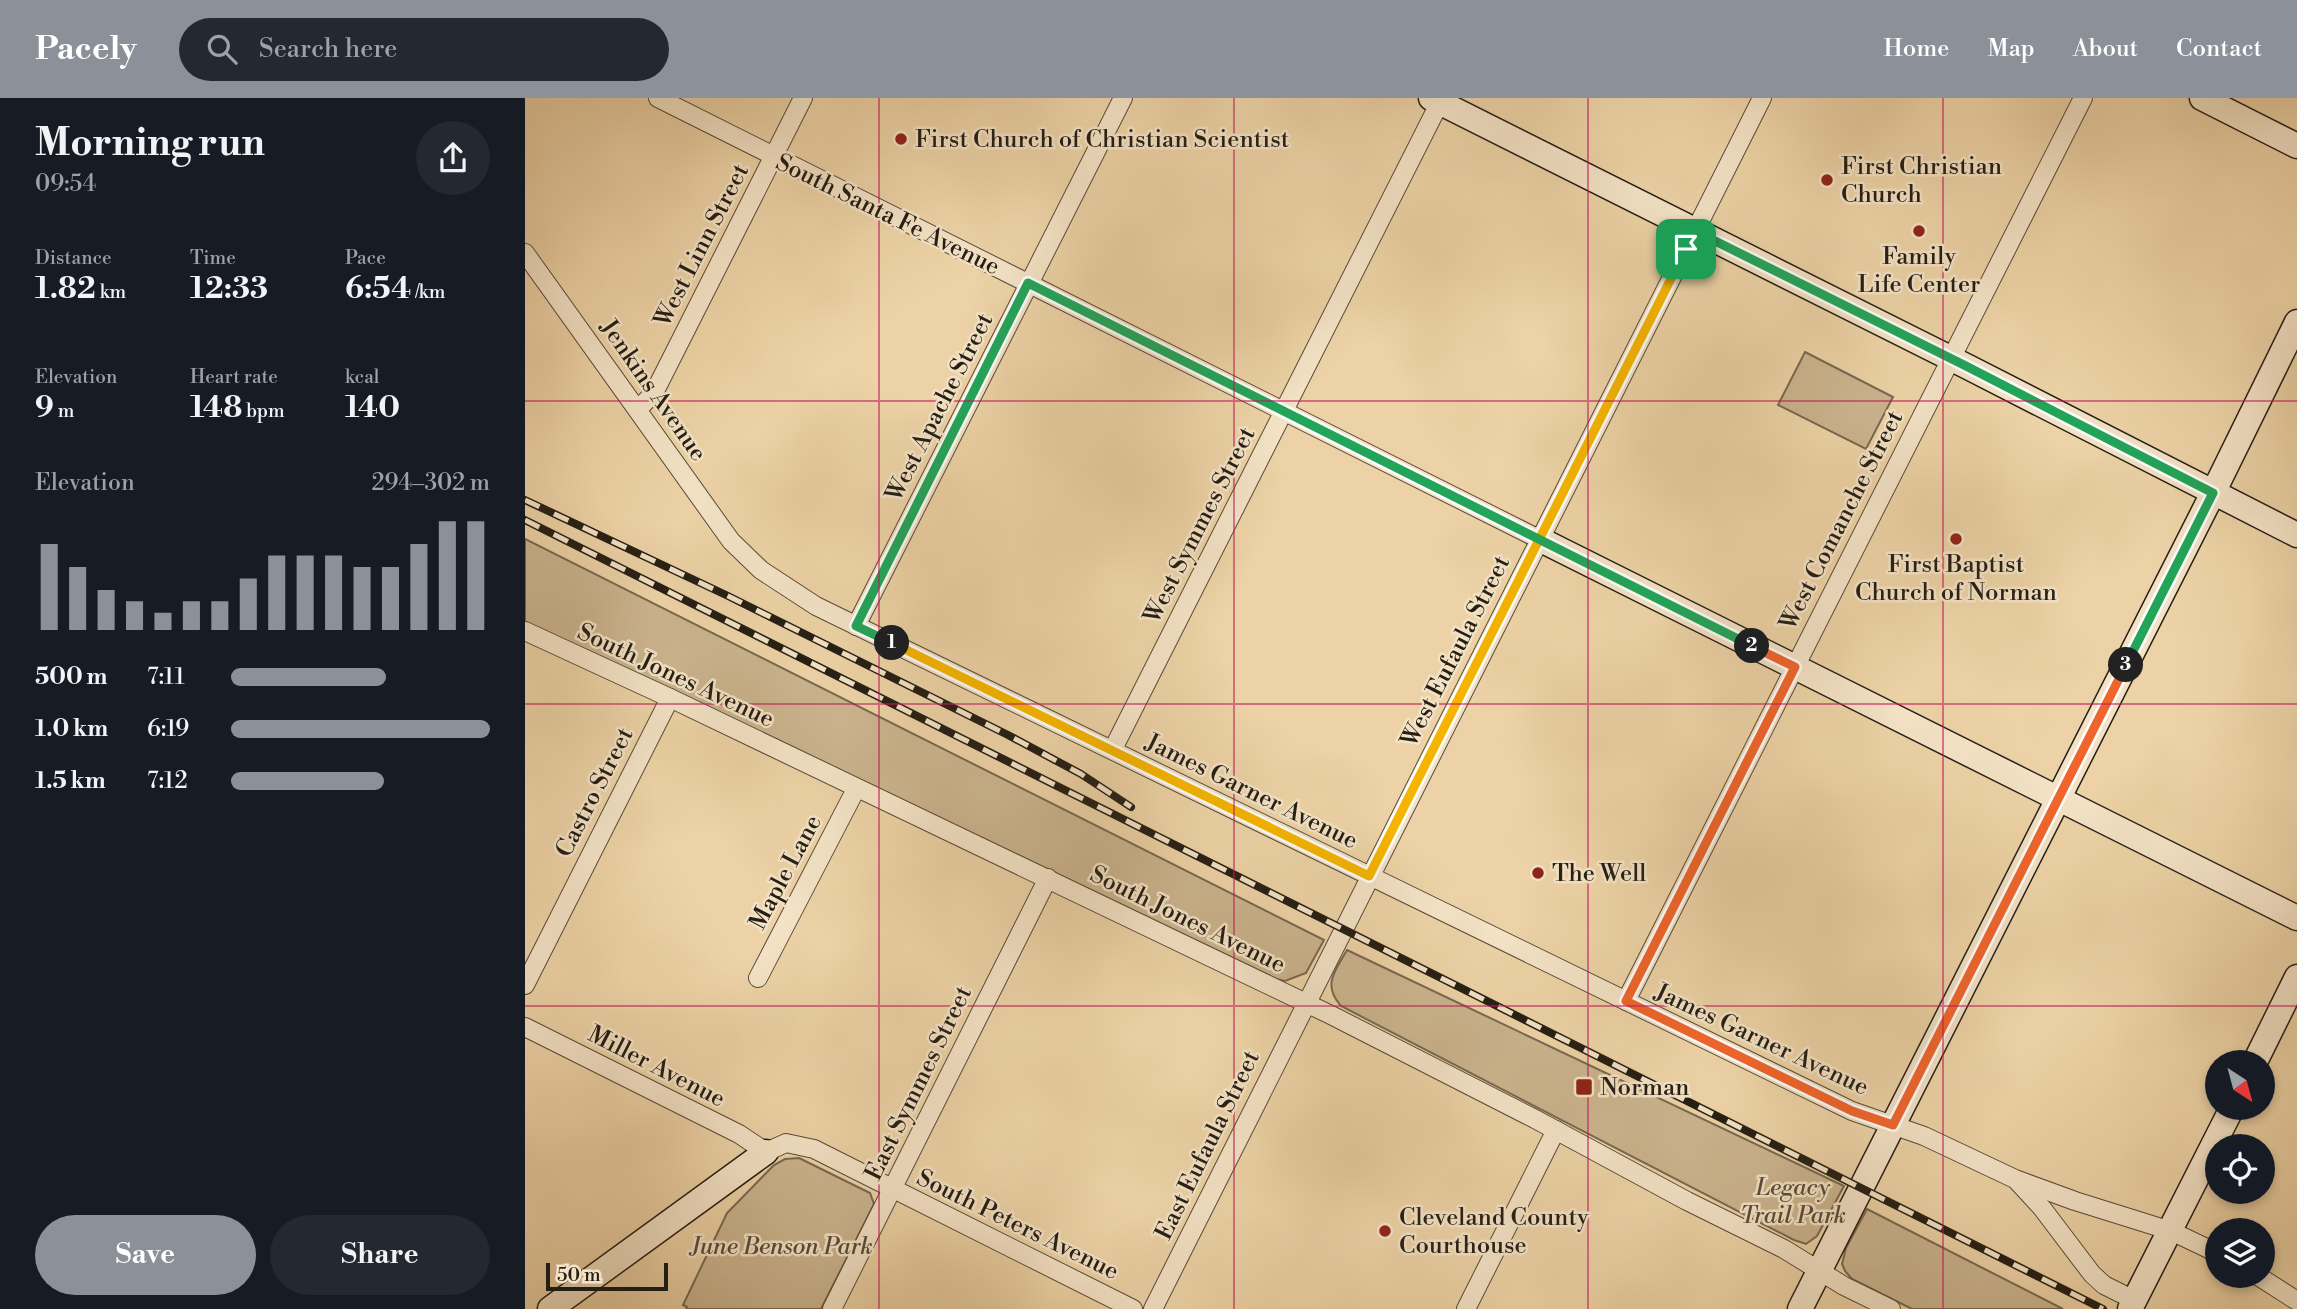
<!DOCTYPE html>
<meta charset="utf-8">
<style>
body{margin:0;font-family:"Libre Bodoni",serif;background:#242831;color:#f1f3f6;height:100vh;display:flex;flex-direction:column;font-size:26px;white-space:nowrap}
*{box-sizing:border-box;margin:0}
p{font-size:23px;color:#9ea1a6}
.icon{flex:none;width:38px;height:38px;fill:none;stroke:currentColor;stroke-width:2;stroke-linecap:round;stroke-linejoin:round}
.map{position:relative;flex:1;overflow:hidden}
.panel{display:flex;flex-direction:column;background:#171b24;width:525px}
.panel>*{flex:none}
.needle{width:46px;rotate:144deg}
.controls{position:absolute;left:1680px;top:952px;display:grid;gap:14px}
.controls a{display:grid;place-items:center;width:70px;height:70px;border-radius:50%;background:#171b24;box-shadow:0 4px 10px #0003;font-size:35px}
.scale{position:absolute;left:21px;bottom:18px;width:122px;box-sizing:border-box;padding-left:7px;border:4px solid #251e14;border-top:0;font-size:19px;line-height:24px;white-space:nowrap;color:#251e14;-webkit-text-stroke:5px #f3e2c5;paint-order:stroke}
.pin{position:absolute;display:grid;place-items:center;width:60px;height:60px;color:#fff;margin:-30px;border-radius:14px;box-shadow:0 4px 10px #0006}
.km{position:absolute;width:35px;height:35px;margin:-18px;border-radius:50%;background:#222;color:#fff;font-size:19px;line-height:35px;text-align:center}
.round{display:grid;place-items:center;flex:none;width:74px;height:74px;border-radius:37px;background:#242831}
.head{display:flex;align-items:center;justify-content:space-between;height:119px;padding:0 35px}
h1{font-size:38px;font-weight:800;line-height:52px}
.stats{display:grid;grid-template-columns:repeat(3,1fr);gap:10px;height:119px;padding:7px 35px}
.stats div{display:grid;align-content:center}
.stats b{font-size:30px;font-weight:800}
.stats small{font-size:19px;font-weight:400}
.stats p{font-size:19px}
.chart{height:196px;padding:14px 35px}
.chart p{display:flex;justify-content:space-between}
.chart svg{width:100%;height:126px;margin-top:7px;stroke:#8c9099;stroke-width:6}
.cta{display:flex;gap:14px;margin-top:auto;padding:14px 35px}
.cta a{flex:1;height:80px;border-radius:42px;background:#8c9099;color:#fff;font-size:28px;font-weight:800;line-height:80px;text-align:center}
.cta a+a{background:#242831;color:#f1f3f6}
ul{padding:0 35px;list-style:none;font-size:23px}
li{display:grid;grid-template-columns:112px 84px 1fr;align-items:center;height:52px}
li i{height:18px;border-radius:9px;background:#8c9099}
header{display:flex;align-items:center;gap:42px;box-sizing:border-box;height:98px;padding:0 35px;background:#8c9099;color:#fff}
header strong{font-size:33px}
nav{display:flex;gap:38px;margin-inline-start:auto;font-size:24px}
.search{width:490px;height:63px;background:#242831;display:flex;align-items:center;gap:18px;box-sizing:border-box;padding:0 24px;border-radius:38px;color:#9ea1a6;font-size:26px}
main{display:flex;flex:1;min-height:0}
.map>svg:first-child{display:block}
.green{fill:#cab38d;stroke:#786850;stroke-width:2}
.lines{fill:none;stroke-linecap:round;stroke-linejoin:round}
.street-casing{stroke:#574b38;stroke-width:20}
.secondary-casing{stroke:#251e14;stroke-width:27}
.street{stroke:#f3e2c5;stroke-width:18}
.secondary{stroke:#f3e2c5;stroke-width:24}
.rail-casing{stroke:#251e14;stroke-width:8}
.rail{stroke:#f3e2c5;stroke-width:5;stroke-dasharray:16;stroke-linecap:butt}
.split-1-casing{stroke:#fff;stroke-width:14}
.split-2-casing{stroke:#fff;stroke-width:14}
.split-3-casing{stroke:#fff;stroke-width:14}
.split-4-casing{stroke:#fff;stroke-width:14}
.split-1{stroke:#f5b400;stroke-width:9}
.split-2{stroke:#22a559;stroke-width:9}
.split-3{stroke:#f0652b;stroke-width:9}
.split-4{stroke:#22a559;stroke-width:9}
.grid{fill:none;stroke:#c2185b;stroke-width:2;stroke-opacity:0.55}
.poi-dot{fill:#8f2418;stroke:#f3e2c5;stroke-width:2.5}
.labels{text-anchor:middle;stroke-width:5;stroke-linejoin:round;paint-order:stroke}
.poi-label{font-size:24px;fill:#251e14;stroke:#f3e2c5;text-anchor:start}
.street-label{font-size:24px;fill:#251e14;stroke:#f3e2c5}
.park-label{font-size:24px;font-style:italic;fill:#574b38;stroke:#f3e2c5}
</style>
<header>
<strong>Pacely</strong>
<div class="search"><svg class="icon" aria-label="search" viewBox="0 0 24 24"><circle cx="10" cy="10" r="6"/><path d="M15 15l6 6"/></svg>Search here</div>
<nav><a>Home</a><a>Map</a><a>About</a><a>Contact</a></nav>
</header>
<main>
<section class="panel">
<div class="head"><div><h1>Morning run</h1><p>09:54</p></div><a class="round"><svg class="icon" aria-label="share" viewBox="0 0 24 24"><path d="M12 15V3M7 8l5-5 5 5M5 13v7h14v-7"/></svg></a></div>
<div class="stats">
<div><p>Distance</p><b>1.82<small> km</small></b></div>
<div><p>Time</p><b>12:33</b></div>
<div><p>Pace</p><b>6:54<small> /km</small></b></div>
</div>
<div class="stats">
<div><p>Elevation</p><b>9<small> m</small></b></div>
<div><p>Heart rate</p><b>148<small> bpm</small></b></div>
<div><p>kcal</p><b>140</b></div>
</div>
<div class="chart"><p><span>Elevation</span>294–302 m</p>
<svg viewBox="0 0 160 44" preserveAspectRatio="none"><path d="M5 44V14M15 44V22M25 44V30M35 44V34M45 44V38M55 44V34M65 44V34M75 44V26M85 44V18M95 44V18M105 44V18M115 44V22M125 44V22M135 44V14M145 44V6M155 44V6"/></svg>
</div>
<ul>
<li><b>500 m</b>7:11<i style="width:60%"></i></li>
<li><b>1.0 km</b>6:19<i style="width:100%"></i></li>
<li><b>1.5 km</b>7:12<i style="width:59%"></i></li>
</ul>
<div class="cta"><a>Save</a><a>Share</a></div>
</section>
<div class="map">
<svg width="1772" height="1211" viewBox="0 0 1772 1211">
<rect width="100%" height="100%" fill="#ecd2a6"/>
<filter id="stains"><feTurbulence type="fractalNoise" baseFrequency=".00286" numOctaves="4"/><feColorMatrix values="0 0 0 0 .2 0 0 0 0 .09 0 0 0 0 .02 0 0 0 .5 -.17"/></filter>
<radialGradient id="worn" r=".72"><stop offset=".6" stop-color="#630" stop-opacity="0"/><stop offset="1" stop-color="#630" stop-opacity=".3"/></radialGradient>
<g class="green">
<path d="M1280 254 1368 299 1341 351 1253 307Z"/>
<path d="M0 441 799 842 781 875 760 883 751 881 0 524Z"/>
<path d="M822 852 1319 1088 1292 1138 1281 1146 1269 1142 816 908C797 887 810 873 822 852Z"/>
<path d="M274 1060 345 1095 349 1106 296 1211H161L162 1209 158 1207 202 1115 249 1067 260 1061Z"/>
<path d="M1342 1111 1538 1211H1387L1327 1181 1320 1173 1317 1166 1321 1150Z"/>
</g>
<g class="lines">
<defs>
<g id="street">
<path d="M133 0 1014 441"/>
<path d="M0 155 206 443 236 472 291 508 1327 1013 1399 1038 1490 1081 1550 1103 1646 1133 1692 1155"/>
<path d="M113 311 129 295 278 0"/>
<path d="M331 528 598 0"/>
<path d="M0 533 145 600 806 917 1010 1021 1162 1103 1259 1151 1319 1188 1366 1211"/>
<path d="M588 651 917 0"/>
<path d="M233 880 331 691"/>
<path d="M0 887 145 600"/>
<path d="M1101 903 1558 0"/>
<path d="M0 929 214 1036 241 1054 261 1045 289 1051 608 1211"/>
<path d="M1493 1084 1517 1110 1567 1176 1579 1187 1609 1202"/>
<path d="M1733 1178 1772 1203"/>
<path d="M307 1211 523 780"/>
<path d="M628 1211 1237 0"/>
<path d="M941 1211 1031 1032"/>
</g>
<g id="secondary">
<path d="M906 0 1441 268 1772 437"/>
<path d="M1677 0 1772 48"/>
<path d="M1014 441 1772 820"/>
<path d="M1730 964 1772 879"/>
<path d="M25 1211 241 1054"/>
<path d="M1275 1211 1688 395 1772 224"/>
<path d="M1605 1211 1707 1010"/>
</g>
</defs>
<use href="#street" class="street-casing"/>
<use href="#secondary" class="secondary-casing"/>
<use href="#street" class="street"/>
<use href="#secondary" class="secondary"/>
<defs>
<g id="rail">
<path d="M0 402 201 497 483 637 556 676 606 709"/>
<path d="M0 422 1578 1211"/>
</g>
</defs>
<use href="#rail" class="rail-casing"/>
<use href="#rail" class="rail"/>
</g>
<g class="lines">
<defs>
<path id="split-1" d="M367 545 844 778 1161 151"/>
<path id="split-2" d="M367 545 331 528 503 185 1227 548"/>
<path id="split-3" d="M1227 548 1270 569 1101 903 1327 1013 1368 1027 1601 567"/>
<path id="split-4" d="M1161 151 1170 133 1441 268 1688 395 1601 567"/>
</defs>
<use href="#split-1" class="split-1-casing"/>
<use href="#split-2" class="split-2-casing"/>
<use href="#split-3" class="split-3-casing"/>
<use href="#split-4" class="split-4-casing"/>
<use href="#split-1" class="split-1"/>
<use href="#split-2" class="split-2"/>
<use href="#split-3" class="split-3"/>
<use href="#split-4" class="split-4"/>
</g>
<path class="grid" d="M354 0V1211M709 0V1211M1063 0V1211M1418 0V1211M0 303H1772M0 606H1772M0 908H1772"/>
<g class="poi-dot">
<circle cx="376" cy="41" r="7"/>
<circle cx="1302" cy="82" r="7"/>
<circle cx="1394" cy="133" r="7"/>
<circle cx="1431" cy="441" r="7"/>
<circle cx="1013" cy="775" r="7"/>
<rect x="1050" y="980" width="18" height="18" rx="3.5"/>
<circle cx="860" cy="1133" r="7"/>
</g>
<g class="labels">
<g class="poi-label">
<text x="390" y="49">First Church of Christian Scientist</text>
<text x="1316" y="76">First Christian<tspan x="1316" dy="28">Church</tspan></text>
<text x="1394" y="166" text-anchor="middle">Family<tspan x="1394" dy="28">Life Center</tspan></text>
<text x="1431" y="474" text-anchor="middle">First Baptist<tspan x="1431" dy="28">Church of Norman</tspan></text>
<text x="1027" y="783">The Well</text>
<text x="1075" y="997">Norman</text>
<text x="874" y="1127">Cleveland County<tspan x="874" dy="28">Courthouse</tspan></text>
</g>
<g class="street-label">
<text transform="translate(363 116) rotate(26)" y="8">South Santa Fe Avenue</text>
<text transform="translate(176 147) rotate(-63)" y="8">West Linn Street</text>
<text transform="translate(129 292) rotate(55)" y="8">Jenkins Avenue</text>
<text transform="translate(414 309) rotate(-63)" y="8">West Apache Street</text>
<text transform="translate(1316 422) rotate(-63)" y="8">West Comanche Street</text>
<text transform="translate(674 427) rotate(-63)" y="8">West Symmes Street</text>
<text transform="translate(930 553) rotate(-63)" y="8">West Eufaula Street</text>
<text transform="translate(151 577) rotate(25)" y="8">South Jones Avenue</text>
<text transform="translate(727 693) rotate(26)" y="8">James Garner Avenue</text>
<text transform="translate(69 694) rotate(-63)" y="8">Castro Street</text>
<text transform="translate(260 774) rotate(-62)" y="8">Maple Lane</text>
<text transform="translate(663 821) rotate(26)" y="8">South Jones Avenue</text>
<text transform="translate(1237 941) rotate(25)" y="8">James Garner Avenue</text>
<text transform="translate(132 968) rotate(27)" y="8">Miller Avenue</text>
<text transform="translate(393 985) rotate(-64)" y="8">East Symmes Street</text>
<text transform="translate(682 1047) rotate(-64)" y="8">East Eufaula Street</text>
<text transform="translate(493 1126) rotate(26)" y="8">South Peters Avenue</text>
</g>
<g class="park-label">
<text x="1268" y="1097">Legacy<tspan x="1268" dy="28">Trail Park</tspan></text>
<text x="257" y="1156">June Benson Park</text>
</g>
</g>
<rect width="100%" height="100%" filter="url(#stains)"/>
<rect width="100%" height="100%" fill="url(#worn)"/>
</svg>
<div class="controls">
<a><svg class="needle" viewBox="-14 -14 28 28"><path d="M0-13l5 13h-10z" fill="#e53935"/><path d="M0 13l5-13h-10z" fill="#9ea1a6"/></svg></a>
<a><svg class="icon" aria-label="locate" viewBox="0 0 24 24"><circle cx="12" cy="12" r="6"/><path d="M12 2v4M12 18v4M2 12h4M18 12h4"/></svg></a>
<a><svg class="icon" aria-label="layers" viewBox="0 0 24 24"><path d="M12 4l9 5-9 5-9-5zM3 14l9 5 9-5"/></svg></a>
</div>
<div class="scale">50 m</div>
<div class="pin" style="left:1161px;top:151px;background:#1e9e55"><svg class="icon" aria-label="arrive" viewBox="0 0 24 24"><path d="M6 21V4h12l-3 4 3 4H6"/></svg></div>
<b class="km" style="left:367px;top:545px">1</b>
<b class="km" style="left:1227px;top:548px">2</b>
<b class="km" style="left:1601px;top:567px">3</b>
</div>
</main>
